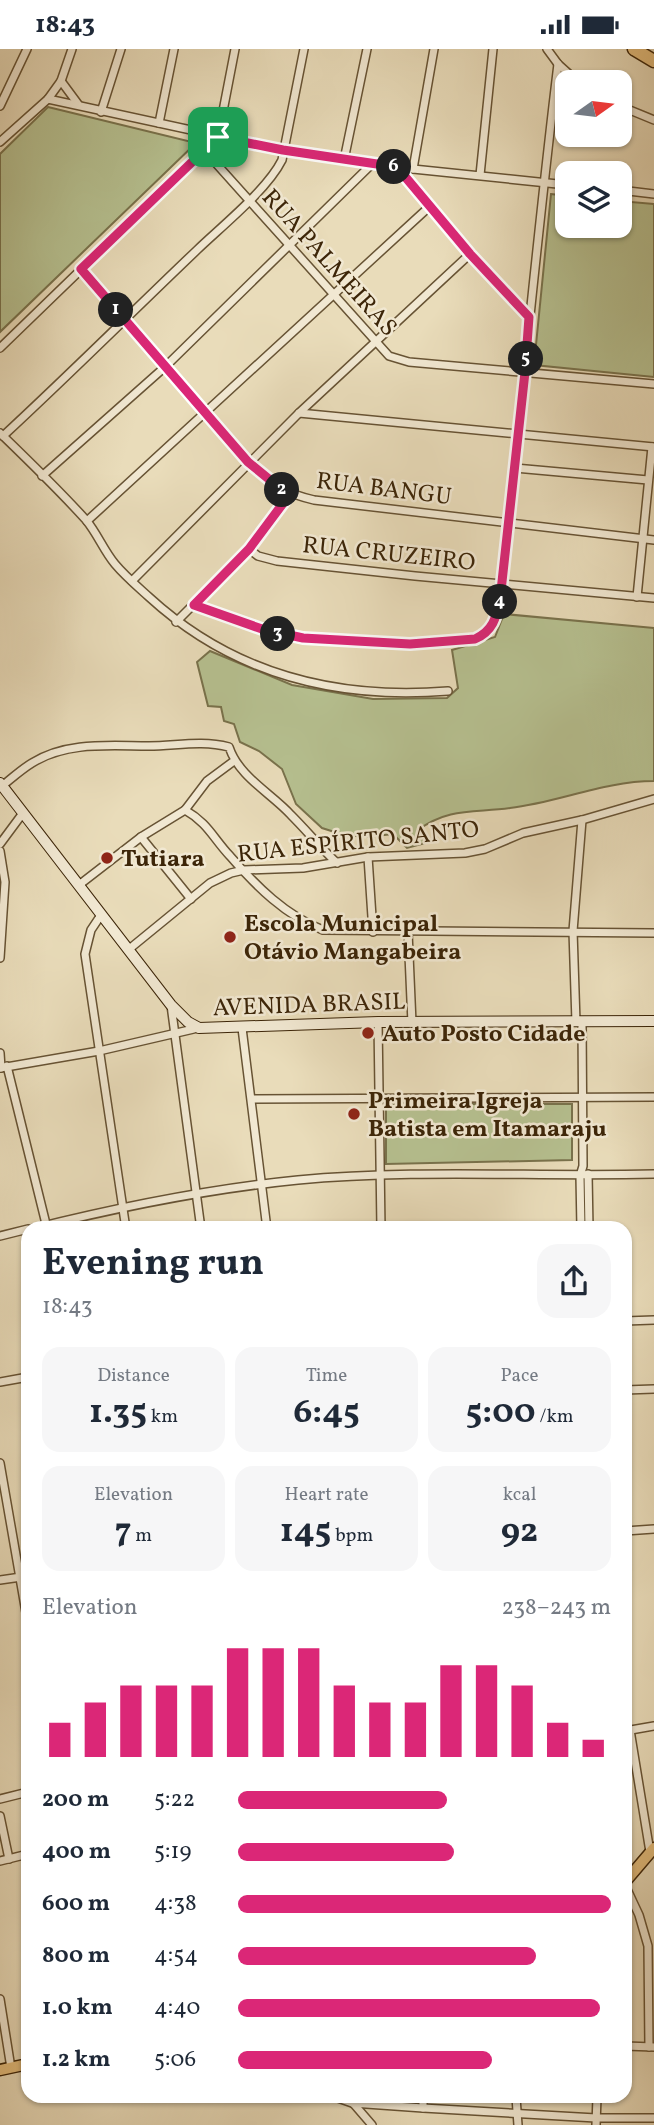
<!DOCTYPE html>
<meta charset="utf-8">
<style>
body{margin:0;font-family:Vollkorn,serif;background:#f6f6f7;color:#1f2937;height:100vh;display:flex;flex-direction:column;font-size:26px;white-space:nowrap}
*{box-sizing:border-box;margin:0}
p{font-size:23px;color:#747a83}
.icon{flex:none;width:38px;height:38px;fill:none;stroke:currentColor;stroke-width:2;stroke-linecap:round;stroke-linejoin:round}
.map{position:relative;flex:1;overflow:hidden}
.sheet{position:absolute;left:21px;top:1172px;width:611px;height:882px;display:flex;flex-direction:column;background:#fff;border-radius:21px;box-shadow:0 2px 5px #0004}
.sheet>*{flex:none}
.needle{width:46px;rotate:76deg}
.tools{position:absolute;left:555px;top:21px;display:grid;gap:14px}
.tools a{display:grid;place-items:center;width:77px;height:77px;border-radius:14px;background:#fff;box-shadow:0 2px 5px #0004;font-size:35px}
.pin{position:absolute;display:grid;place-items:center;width:60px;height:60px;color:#fff;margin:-30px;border-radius:14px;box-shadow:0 4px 10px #0006}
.km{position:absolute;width:35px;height:35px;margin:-18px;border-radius:50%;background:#222;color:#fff;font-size:19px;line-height:35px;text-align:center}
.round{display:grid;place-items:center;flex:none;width:74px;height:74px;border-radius:21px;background:#f6f6f7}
.overview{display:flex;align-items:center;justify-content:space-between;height:119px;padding:0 21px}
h1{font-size:38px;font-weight:700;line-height:52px}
.figures{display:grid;grid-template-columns:repeat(3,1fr);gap:10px;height:119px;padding:7px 21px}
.figures div{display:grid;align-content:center;border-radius:18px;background:#f6f6f7;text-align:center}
.figures b{font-size:35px;font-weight:700}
.figures small{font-size:19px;font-weight:400}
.figures p{font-size:19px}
.chart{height:196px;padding:14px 21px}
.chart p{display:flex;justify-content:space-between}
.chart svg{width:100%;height:126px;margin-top:7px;stroke:#db2777;stroke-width:6}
ul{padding:0 21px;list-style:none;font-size:23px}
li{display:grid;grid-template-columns:112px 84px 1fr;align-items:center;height:52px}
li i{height:18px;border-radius:9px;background:#db2777}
.status{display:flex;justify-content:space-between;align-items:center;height:49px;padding:0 35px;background:#fff;direction:ltr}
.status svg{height:19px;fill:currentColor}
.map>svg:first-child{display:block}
.green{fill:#b6c090;stroke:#79724c;stroke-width:2}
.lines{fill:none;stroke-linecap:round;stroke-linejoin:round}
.street-casing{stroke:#675334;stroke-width:10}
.secondary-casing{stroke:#3c2508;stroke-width:12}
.primary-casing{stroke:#3c2508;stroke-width:13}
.highway-casing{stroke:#3c2508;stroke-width:15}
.street{stroke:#f1e8d2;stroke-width:7}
.secondary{stroke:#f1e8d2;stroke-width:10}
.primary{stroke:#e4be7d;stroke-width:10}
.highway{stroke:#e4be7d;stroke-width:12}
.route-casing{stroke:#fff;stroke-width:14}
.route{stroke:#db2777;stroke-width:9}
.poi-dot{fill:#8f2418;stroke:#f1e8d2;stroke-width:2.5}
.labels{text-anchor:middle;stroke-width:5;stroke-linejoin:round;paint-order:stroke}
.street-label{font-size:24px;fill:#3c2508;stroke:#f1e8d2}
.poi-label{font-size:24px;font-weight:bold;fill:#3c2508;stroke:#f1e8d2;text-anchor:start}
</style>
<div class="status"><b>18:43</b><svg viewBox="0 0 49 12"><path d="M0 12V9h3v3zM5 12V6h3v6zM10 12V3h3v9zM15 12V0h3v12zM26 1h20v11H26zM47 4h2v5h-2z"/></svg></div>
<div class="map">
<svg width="654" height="2076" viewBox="0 0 654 2076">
<rect width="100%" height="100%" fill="#e9dcba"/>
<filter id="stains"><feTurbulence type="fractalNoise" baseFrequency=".00286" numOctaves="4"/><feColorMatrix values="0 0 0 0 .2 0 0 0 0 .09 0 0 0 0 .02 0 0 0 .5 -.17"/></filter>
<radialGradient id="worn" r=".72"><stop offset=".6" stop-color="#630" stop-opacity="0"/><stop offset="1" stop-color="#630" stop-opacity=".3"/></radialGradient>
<g class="green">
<path d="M48 58 196 94 0 283V105Z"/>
<path d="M551 145 567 147V177H620V152L654 155V328L534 316Z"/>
<path d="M504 565 654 579V732C605 732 559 753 510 759 475 764 449 758 418 781L425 794 407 799 393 785 367 788 344 786 322 779 296 755 282 720 259 702 240 693 234 675 224 672 221 658 208 657 197 613 210 602 292 636 373 650 447 649 458 639 452 601 495 588Z"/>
<path d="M386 1055H572V1111L386 1115Z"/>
</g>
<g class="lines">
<defs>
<g id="street">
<path d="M547 0 558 15 578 33"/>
<path d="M61 32 78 55"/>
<path d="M48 50 283 101 413 120 567 136"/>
<path d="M0 57 27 0"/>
<path d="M620 57 654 71"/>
<path d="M101 63 121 0"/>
<path d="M159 74 174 0"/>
<path d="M0 93 48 50 61 32 72 0"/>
<path d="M204 101 389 307 409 313 654 335"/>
<path d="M344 111 367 0"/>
<path d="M397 119 470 205 529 268"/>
<path d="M413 120 434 0"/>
<path d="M480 126 493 0"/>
<path d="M620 141 654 145"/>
<path d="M81 220 248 413C273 435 280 443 314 451L654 491"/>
<path d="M0 299 218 88 235 0"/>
<path d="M299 364 654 398"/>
<path d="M0 384C29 412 59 441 86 471 97 484 104 502 115 515 125 527 138 538 149 548 233 625 337 651 448 642"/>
<path d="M3 387C69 326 132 263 197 201 222 177 267 141 282 111L304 0"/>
<path d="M515 419 648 431"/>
<path d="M42 427 166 317 373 114"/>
<path d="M87 472 429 158"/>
<path d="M249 500 258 507 277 512 415 527 654 549"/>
<path d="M132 532 299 364 470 205"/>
<path d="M637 548 652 398"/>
<path d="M194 556C223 567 252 579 281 586 313 592 463 602 485 585 496 576 498 563 500 551 520 372 536 194 558 15"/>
<path d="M176 573 249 500 290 445"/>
<path d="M2 737C12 729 22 720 32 714 67 692 110 697 149 697 176 697 201 691 229 698 239 728 271 744 291 766 307 782 321 799 337 814"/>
<path d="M185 761C208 774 213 789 230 807 256 837 286 867 323 881L654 884"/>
<path d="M141 788 191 850"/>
<path d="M0 795 23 764"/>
<path d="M0 802 5 833 0 909"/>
<path d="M368 808 373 883"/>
<path d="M79 836 141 788 185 761 207 732 234 712"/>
<path d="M101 866 91 881 85 905 126 1180"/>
<path d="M408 883 412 974"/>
<path d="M128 901 210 834 231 824 244 821 303 819 368 808 465 804 485 800 523 784 582 771 654 750"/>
<path d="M171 956 201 1180"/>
<path d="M378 973 381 1180"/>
<path d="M576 973 573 882 582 771"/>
<path d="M242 979 267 1180"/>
<path d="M0 1004 1 1019"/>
<path d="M7 1017 47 1179"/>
<path d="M0 1019 99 1002 198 979"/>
<path d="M252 1050 654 1048"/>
<path d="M588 1125 589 1180"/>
<path d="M31 1180C119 1158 207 1140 298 1131 416 1120 536 1128 654 1125"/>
<path d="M581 1180 580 1127 583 1117 582 973"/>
<path d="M0 1187 28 1180"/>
<path d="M625 1272 654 1271"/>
<path d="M0 1333 28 1328"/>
<path d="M625 1341 654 1340"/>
<path d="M0 1414 28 1575"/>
<path d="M625 1482 654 1480"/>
<path d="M0 1531 28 1527"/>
<path d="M630 1681 650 1803"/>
<path d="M625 1682 654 1677"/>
<path d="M0 1750 28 1743"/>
<path d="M0 1767 9 1810"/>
<path d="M0 1812 28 1805"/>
<path d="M625 1836 639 1866 648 1897 649 1998"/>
<path d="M0 1950 11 2019"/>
<path d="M625 1997 654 1998"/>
<path d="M319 2048H335L352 2054 423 2059 596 2069H654"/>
<path d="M423 2048V2059"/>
<path d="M516 2048 518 2076"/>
<path d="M353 2054 372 2076"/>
<path d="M596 2076 597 2048"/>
</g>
<path id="secondary" d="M0 734 171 956 188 973 199 979 378 973 654 972"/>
<g id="primary">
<path d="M625 1833 654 1799"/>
<path d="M0 2021 28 2015"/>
</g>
<path id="highway" d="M634 0 654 12"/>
</defs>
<use href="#street" class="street-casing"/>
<use href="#secondary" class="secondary-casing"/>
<use href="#primary" class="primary-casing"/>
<use href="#highway" class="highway-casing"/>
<use href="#street" class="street"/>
<use href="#secondary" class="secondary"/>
<use href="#primary" class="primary"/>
<use href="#highway" class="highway"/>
</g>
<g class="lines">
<defs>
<path id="route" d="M218 88 283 101 397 118 470 205 529 268 525 323 500 551C496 569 493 582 475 590L410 595 303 589 262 580 194 556 249 500 290 445 281 440 248 413 81 220Z"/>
</defs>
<use href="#route" class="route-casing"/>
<use href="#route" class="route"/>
</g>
<g class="poi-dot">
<circle cx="107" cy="809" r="7"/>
<circle cx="230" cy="888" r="7"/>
<circle cx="368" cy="984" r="7"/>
<circle cx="354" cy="1065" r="7"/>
</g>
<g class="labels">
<g class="street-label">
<text transform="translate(330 213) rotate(48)" y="8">RUA PALMEIRAS</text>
<text transform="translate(384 439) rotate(7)" y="8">RUA BANGU</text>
<text transform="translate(389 504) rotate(6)" y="8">RUA CRUZEIRO</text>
<text transform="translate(358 792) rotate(-6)" y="8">RUA ESPÍRITO SANTO</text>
<text transform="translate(309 955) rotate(-2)" y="8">AVENIDA BRASIL</text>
</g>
<g class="poi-label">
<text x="121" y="817">Tutiara</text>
<text x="244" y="882">Escola Municipal<tspan x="244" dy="28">Otávio Mangabeira</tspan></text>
<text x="382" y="992">Auto Posto Cidade</text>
<text x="368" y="1059">Primeira Igreja<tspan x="368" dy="28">Batista em Itamaraju</tspan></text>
</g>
</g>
<rect width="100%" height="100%" filter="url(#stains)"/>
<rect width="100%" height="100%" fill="url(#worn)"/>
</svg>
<div class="tools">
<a><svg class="needle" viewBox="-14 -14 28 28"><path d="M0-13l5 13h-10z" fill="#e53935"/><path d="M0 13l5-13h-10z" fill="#747a83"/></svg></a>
<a><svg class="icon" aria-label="layers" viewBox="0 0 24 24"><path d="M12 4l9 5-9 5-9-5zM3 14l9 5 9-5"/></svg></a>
</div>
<div class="pin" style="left:218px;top:88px;background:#1e9e55"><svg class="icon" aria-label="arrive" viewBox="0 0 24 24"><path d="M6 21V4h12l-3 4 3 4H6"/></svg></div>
<b class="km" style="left:116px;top:261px">1</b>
<b class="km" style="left:282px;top:441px">2</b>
<b class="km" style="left:278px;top:585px">3</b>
<b class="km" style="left:500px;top:553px">4</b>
<b class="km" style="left:526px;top:310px">5</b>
<b class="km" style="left:394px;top:118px">6</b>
<section class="sheet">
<div class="overview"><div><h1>Evening run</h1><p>18:43</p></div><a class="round"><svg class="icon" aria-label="share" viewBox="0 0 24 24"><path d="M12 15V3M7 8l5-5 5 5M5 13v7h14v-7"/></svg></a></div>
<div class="figures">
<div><p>Distance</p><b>1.35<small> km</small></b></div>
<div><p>Time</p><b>6:45</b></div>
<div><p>Pace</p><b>5:00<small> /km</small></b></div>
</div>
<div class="figures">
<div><p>Elevation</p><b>7<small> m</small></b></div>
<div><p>Heart rate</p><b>145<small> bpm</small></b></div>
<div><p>kcal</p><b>92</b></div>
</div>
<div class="chart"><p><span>Elevation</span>238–243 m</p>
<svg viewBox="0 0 160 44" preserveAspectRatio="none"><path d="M5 44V32M15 44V25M25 44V19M35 44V19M45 44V19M55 44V6M65 44V6M75 44V6M85 44V19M95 44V25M105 44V25M115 44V12M125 44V12M135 44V19M145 44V32M155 44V38"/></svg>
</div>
<ul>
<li><b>200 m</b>5:22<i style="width:56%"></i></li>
<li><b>400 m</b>5:19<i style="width:58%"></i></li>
<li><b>600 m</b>4:38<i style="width:100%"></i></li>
<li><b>800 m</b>4:54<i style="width:80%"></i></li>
<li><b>1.0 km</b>4:40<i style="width:97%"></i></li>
<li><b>1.2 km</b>5:06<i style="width:68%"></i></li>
</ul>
</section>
</div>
